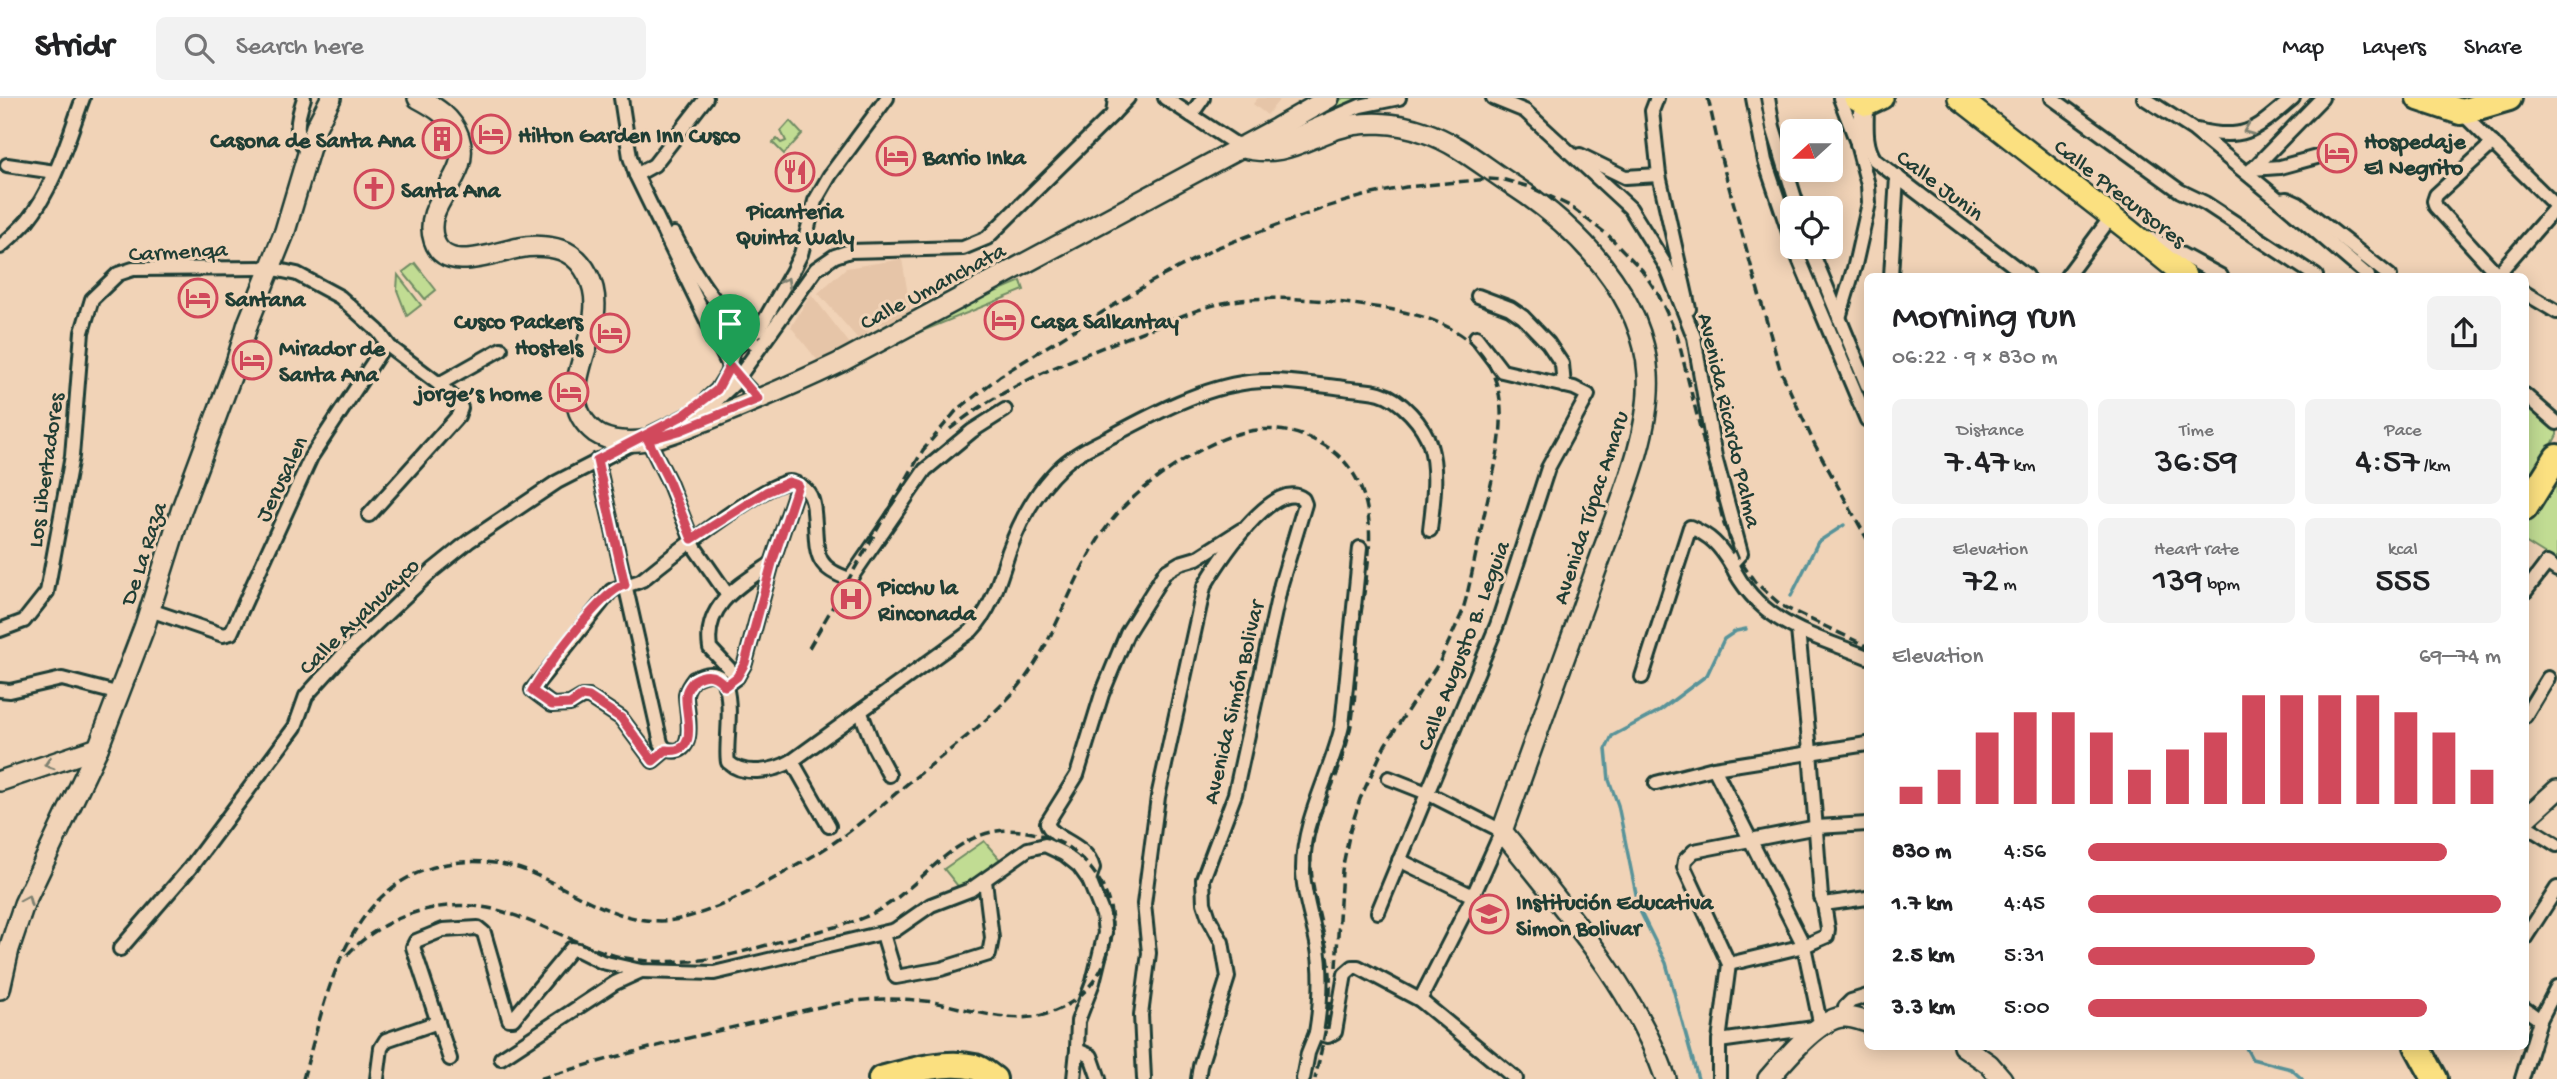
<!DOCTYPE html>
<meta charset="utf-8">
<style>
body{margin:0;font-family:"Gochi Hand",sans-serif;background:#f2f2f2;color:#202124;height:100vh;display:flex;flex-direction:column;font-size:26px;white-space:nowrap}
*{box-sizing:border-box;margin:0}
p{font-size:23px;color:#757577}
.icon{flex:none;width:38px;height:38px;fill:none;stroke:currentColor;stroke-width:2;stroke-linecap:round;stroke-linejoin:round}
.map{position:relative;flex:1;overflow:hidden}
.side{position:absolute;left:1864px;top:175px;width:665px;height:777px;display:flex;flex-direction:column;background:#fff;border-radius:10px;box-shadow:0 4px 18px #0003}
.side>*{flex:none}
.needle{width:46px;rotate:249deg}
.fabs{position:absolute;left:1780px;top:21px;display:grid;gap:14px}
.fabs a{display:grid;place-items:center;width:63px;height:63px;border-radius:10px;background:#fff;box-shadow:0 4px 18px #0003;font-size:35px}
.pin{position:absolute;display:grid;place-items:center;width:60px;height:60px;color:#fff;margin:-72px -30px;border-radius:50% 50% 50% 0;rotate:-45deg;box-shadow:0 0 7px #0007}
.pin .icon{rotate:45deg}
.round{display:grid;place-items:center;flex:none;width:74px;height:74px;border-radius:10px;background:#f2f2f2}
.headline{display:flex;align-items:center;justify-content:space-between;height:119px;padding:0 28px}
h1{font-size:38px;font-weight:600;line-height:52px}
.stats{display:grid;grid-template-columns:repeat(3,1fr);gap:10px;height:119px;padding:7px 28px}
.stats div{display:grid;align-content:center;border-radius:10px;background:#f2f2f2;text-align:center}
.stats b{font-size:35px;font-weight:600}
.stats small{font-size:19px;font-weight:400}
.stats p{font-size:19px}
.chart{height:196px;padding:14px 28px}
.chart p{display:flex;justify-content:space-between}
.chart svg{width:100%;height:126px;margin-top:7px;stroke:#d1495b;stroke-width:6}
ul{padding:0 28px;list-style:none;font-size:23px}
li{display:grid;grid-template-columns:112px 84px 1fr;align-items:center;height:52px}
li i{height:18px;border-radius:9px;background:#d1495b}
header{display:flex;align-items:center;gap:42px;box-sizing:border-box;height:98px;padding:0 35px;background:#fff;border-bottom:2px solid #e0e0e0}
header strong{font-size:33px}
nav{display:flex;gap:38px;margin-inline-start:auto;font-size:24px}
.search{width:490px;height:63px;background:#f2f2f2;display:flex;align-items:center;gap:18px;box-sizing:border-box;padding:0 24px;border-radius:10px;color:#757577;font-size:26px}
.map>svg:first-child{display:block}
.built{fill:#e6c5a8}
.green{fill:#c1dc93;stroke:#708c64;stroke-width:2}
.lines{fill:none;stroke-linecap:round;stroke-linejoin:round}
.stream{stroke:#589399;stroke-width:3.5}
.street-casing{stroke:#1f3d34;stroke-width:18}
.secondary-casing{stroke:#1f3d34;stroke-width:24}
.primary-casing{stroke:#1f3d34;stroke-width:26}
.highway-casing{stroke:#1f3d34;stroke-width:30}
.street{stroke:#f1d3b7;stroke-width:12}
.secondary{stroke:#f1d3b7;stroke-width:19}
.primary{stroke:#fbe080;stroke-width:21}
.highway{stroke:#fbe080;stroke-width:24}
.rail{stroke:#1f3d34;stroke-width:3.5;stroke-dasharray:10 5;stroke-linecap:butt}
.oneway{stroke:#7d806f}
.route-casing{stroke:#fff;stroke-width:14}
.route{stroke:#d1495b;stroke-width:9}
.labels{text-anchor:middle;stroke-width:6;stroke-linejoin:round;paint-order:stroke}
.poi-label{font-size:23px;font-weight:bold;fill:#1f3d34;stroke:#f1d3b7;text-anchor:start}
.street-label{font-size:23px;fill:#1f3d34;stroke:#f1d3b7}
</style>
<header>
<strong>Stridr</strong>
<div class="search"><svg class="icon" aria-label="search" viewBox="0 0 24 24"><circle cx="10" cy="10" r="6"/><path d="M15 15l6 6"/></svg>Search here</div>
<nav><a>Map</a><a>Layers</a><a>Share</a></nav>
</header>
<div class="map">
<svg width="2557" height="981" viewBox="0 0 2557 981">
<rect width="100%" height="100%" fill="#f1d3b7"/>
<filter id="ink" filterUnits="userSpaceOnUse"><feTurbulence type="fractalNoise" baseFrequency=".0143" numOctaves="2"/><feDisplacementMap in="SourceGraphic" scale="14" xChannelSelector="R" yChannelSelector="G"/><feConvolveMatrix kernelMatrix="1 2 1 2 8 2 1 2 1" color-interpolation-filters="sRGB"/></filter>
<g filter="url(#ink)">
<g class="built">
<path d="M1258 0H1278L1280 1 1267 17 1253 6Z"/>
<path d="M902 161 912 221 876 227 859 242 818 195 846 170Z"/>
<path d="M811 196 850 246 822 268 791 229Z"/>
</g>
<g class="green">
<path d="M1343 0H1383L1294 34 1301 23Z"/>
<path d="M790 23 802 36 784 56 773 45 777 41 781 45 786 43 781 33Z"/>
<path d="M415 165 436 192 425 201 403 174Z"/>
<path d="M398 177 421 207 407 218 397 192Z"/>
<path d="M1021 183 1024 192 885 248 964 207Z"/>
<path d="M2525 304 2557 331V337L2525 398Z"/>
<path d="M2557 373V464L2525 444V425Z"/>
<path d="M984 743 1003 765 961 792 944 771Z"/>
</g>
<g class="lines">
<g class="stream">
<path d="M1803 149 1819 186"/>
<path d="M1863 290 1867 301"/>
<path d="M1791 498 1818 444 1844 427"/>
<path d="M2245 948 2252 961 2291 971 2302 981"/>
<path d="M1698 981 1666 865 1639 811 1618 707 1609 682 1606 651 1612 638 1659 613 1707 577 1724 541 1736 533 1746 531"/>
</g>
<defs>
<g id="street">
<path d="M304 0C297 21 293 37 308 55"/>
<path d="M621 0 630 59 636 77 729 268 738 280 758 301"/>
<path d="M1165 0 1240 49"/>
<path d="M1493 0 1525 13 1630 110 1666 168 1694 239 1715 359 1741 455 1731 466C1760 526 1810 536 1867 559"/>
<path d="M1657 0 1652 13 1659 77 1689 211"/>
<path d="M1753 0 1765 63 1792 143"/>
<path d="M1768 0 1773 29 1798 110"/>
<path d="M1840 0 1856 42"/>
<path d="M2052 0 2180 93 2205 105 2316 178"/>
<path d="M2144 0 2194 32 2279 102 2287 101 2298 106 2390 178"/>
<path d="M1867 7C1867 26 1864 46 1875 62L2027 178"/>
<path d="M2461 14 2557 109"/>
<path d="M1113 16 1128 0"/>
<path d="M1191 17 1203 0"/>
<path d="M2197 32C2247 44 2257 30 2293 0"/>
<path d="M1275 45 1360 8 1399 0"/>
<path d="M2493 45 2436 97 2434 103 2436 109 2499 178"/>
<path d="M1580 57 1625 79 1659 77"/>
<path d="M7 67 55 74"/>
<path d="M2252 71 2280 69 2335 54"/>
<path d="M2249 75 2322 0"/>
<path d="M636 77 654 67 706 0"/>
<path d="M2279 102 2368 178"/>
<path d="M674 136C696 180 718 211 754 245"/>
<path d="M2151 140 2221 178"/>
<path d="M0 149C9 141 19 132 27 123 55 89 68 40 83 0"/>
<path d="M1794 149 1867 322"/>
<path d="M1810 149 1867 287"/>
<path d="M1891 178 1897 78"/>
<path d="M2067 178 2111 119"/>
<path d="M2496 178 2557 108"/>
<path d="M2525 195 2557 214"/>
<path d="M1478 198 1510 210 1523 219 1548 245 1562 266 1564 288"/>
<path d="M1839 220 1855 167 1869 105 1868 87 1857 46 1860 14"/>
<path d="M439 286 501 251"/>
<path d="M2525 297 2557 325"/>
<path d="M707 301 717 292 727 276 734 251 760 230 792 174 801 156 815 103 830 77 887 0"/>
<path d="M652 335 715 304 733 287 816 171 835 158 850 153 963 150 987 140 1113 16 1115 0"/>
<path d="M648 342 669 384 695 450 727 496"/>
<path d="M597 362 661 645C664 649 665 652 669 652 700 659 685 607 686 596 687 591 690 586 694 581 746 554 723 644 728 664 744 679 775 673 792 663L971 533C993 510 999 482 1009 453 1020 423 1038 390 1062 368 1076 355 1094 347 1112 338 1153 316 1201 290 1249 284 1281 281 1312 286 1344 290 1355 292 1369 292 1380 295 1401 301 1424 327 1430 347 1438 374 1433 405 1430 432"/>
<path d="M1360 450 1342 628C1331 676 1303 720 1303 771 1303 796 1312 820 1317 845 1323 875 1321 904 1316 935L1328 938 1335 934 1345 876 1353 869H1358L1420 902 1473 798 1502 733 1427 695 1389 680"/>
<path d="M2525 494 2547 465 2557 472"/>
<path d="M150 512 223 537 231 535 311 359 386 245"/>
<path d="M0 532 24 523 47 494 72 358 82 234 92 201 118 176 133 171 269 170 297 176 340 199 378 233 390 249 439 286 458 304 461 310 458 318 369 417"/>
<path d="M1798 532 1810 653 1821 799 1824 806 1867 800"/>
<path d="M737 579 710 550C703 506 742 486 772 465"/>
<path d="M1642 579 1690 429C1711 438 1719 447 1731 466"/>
<path d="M725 588 737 579 745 565 772 465 798 387"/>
<path d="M0 592 10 593 62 581 120 596"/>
<path d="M861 615 874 649 889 677"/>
<path d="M2525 618 2548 580"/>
<path d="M666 652 653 663 621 620 589 599H582L570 606 552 607 532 592 611 493C621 487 632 487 642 482 665 463 764 385 789 384 795 384 804 389 808 394 812 399 814 408 814 414 818 450 810 469 850 481L925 372 972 333 1005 312"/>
<path d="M792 663 829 728"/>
<path d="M1714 670 1804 848 1821 929 1719 943"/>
<path d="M1656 685 1714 670 1867 646"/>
<path d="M2525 727 2557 747"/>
<path d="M1399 762 1473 798"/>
<path d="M1089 782 1093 770C1086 744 1052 742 1047 725L1077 677 1102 596 1127 535 1165 474 1180 465 1197 460 1241 432"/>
<path d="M1378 814 1497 527 1548 370 1588 297 1574 290 1502 273 1476 239"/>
<path d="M883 836 896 879 941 871 989 856 992 840 985 783"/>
<path d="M2525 840 2557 790"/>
<path d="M120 851 190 770 295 629 306 598 343 557 433 472 469 443 557 384 633 345"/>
<path d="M1729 866 1804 848 1827 838 1828 831 1824 806"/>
<path d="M1420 902 1516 981"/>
<path d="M2525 911 2540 922"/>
<path d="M1845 919V909L1851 903 1867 898"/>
<path d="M501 960 615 885 641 873"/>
<path d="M450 961 413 849 416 843 443 832 478 830 484 835 509 921H513L571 851 578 852 602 864 641 873 714 875 895 832 931 807 970 792 1028 751 1045 747 1064 756 1079 768 1089 782 1103 817 1105 835 1093 884 1078 923 1077 952"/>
<path d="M377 981 381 950 386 942 438 924"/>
<path d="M1074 981 1077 952 1091 958 1099 981"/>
<path d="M1144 981 1141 917 1149 855 1144 806 1158 699 1204 489C1216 467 1273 379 1303 401L1305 406 1281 486 1235 696 1203 781 1204 805 1209 820 1222 844 1228 879 1200 968 1198 981"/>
<path d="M1303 981 1308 955 1316 935"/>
<path d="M1719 981V943L1729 866 1684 769 1685 762 1694 753 1817 729 1867 726"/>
<path d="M2522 981 2540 922 2557 889"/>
</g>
<g id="secondary">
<path d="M418 0C435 9 452 19 459 39 473 81 421 103 434 142 445 177 495 154 519 150 534 147 553 148 566 154 576 159 583 167 588 177 617 231 542 295 596 335 609 344 631 345 647 342 669 338 691 328 712 320 755 303 797 285 839 265L1277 30 1329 0"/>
<path d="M1240 49C1280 60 1300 44 1336 31 1364 22 1397 24 1424 34 1459 46 1484 69 1514 88 1577 129 1643 197 1648 276 1652 336 1617 412 1597 469 1565 557 1534 645 1502 733 1563 810 1633 887 1666 981"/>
<path d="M0 683 98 650"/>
<path d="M2525 721 2557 692"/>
<path d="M0 891 9 851 24 806 98 650 144 530 182 410 235 268 248 225 285 133 316 29 331 0"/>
<path d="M1963 948 1989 966 2002 981"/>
<path d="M1768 981C1784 963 1820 918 1845 919 1852 919 1860 922 1867 924"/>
</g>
<g id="primary">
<path d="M1855 0 1867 7 1882 0"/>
<path d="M1959 0 2126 130 2185 178"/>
</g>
<g id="highway">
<path d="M2419 0 2461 14 2509 0"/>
<path d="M2525 410 2557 359"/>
<path d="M2417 948 2435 981"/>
<path d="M881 981C910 973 945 962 975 969 982 971 988 977 994 981"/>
</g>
</defs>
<use href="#street" class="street-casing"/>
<use href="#secondary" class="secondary-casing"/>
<use href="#primary" class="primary-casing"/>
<use href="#highway" class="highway-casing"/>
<use href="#street" class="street"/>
<use href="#secondary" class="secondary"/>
<use href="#primary" class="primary"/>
<use href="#highway" class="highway"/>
<g class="rail">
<path d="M1708 0 1722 64 1780 271 1815 347 1867 441"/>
<path d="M950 331C1006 286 1073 261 1139 235 1170 223 1201 208 1234 203 1279 196 1342 204 1388 211 1429 218 1474 232 1492 274 1511 315 1496 362 1487 404 1480 435 1474 466 1467 497L1462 515 1440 563 1385 647 1360 701 1350 733 1342 772 1336 869"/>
<path d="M809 550 923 352 956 313 1000 278 1151 184 1216 150 1326 109 1367 97 1406 89 1488 81 1505 82 1530 89 1570 108 1609 138 1642 172 1658 196 1677 237 1724 426 1738 460 1755 484 1782 508 1867 548"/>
<path d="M347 857C386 814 451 796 507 815 545 827 582 849 620 859 642 864 667 864 689 863 724 861 758 849 792 840 816 833 842 829 865 819 925 794 953 720 1027 734 1045 737 1062 743 1075 755 1097 772 1112 799 1112 827 1112 855 1100 882 1077 900 1036 932 993 918 947 907 928 902 907 901 887 901 844 901 802 913 760 923 686 940 612 959 539 981"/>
<path d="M303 981C327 898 345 785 447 766 474 761 504 764 529 774 573 792 612 823 661 823 705 823 775 780 813 758 849 737 880 708 912 682 947 654 984 627 1014 594 1060 542 1072 467 1118 415 1135 396 1155 381 1176 367 1221 337 1264 318 1316 343 1343 355 1359 378 1366 406 1376 448 1362 496 1358 539 1356 567 1356 594 1352 622 1348 643 1342 664 1334 683 1324 707 1313 729 1311 754 1309 792 1324 828 1329 865 1334 905 1323 943 1315 981"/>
</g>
</g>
<defs><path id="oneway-chevron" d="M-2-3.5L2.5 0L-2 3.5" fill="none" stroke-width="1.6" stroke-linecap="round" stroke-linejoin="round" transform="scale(1.75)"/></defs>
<g class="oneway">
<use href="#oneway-chevron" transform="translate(2248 32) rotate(158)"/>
<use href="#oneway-chevron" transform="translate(786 184) rotate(-61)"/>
<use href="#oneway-chevron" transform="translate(49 666) rotate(162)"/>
<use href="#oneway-chevron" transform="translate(27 802) rotate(-67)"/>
</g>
</g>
<g class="lines" filter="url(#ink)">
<defs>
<path id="route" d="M730 268 758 301 679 333 648 342 669 384 692 441 766 394 789 384 798 387 772 465 745 565 737 579 725 588C716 576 707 574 694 582 691 586 686 591 686 597 684 614 702 657 666 652L653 663 621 620 589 599 582 598 570 606 552 607 532 593C545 571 604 490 625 487L597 362 684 317 717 292Z"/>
</defs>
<use href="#route" class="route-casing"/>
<use href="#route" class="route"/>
</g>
<defs>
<symbol id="hotel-ring" viewBox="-11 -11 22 22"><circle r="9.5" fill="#f1d3b7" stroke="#d1495b" stroke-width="1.5"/><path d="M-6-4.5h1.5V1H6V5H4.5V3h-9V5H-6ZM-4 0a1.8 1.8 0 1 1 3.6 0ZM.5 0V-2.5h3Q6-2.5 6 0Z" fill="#d1495b"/></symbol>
<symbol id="building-ring" viewBox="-11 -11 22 22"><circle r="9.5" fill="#f1d3b7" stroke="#d1495b" stroke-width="1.5"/><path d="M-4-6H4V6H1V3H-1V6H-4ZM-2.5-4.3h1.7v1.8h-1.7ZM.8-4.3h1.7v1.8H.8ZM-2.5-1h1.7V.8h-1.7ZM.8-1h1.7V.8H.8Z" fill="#d1495b"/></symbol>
<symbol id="restaurant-ring" viewBox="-11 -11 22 22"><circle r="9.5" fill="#f1d3b7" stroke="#d1495b" stroke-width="1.5"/><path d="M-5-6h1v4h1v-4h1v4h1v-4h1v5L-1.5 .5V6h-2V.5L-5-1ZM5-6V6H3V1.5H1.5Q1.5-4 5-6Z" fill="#d1495b"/></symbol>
<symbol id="church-ring" viewBox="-11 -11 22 22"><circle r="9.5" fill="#f1d3b7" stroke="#d1495b" stroke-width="1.5"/><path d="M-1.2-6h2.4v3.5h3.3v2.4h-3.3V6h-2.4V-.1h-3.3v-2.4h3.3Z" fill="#d1495b"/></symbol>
<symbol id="hospital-ring" viewBox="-11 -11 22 22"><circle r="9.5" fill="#f1d3b7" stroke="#d1495b" stroke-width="1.5"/><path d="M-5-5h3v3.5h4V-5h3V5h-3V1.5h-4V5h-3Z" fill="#d1495b"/></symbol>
<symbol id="school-ring" viewBox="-11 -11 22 22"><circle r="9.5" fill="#f1d3b7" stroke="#d1495b" stroke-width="1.5"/><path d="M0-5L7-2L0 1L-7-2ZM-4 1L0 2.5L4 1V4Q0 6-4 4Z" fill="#d1495b"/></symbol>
</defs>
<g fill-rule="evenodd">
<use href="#hotel-ring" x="469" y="14" width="44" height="44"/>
<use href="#building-ring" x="420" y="19" width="44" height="44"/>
<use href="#hotel-ring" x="2315" y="33" width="44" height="44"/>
<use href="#hotel-ring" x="874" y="36" width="44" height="44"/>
<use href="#restaurant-ring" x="773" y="52" width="44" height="44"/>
<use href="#church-ring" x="352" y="69" width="44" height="44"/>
<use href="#hotel-ring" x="176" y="178" width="44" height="44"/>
<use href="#hotel-ring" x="982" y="200" width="44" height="44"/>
<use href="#hotel-ring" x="588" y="213" width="44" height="44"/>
<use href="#hotel-ring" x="230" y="240" width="44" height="44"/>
<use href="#hotel-ring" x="547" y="272" width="44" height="44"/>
<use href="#hospital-ring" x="829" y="479" width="44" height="44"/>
<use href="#school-ring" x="1467" y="794" width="44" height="44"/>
</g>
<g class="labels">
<g class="poi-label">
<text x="518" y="44">Hilton Garden Inn Cusco</text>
<text x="415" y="49" text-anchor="end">Casona de Santa Ana</text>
<text x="2364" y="50">Hospedaje<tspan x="2364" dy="26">El Negrito</tspan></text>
<text x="923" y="66">Barrio Inka</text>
<text x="401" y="99">Santa Ana</text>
<text x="795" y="120" text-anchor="middle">Picanteria<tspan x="795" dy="26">Quinta Waly</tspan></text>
<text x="225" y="208">Santana</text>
<text x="583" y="230" text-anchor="end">Cusco Packers<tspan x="583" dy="26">Hostels</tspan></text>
<text x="1031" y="230">Casa Salkantay</text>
<text x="279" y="257">Mirador de<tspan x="279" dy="26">Santa Ana</tspan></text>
<text x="542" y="302" text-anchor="end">jorge’s home</text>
<text x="878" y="496">Picchu la<tspan x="878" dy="26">Rinconada</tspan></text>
<text x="1516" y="811">Institución Educativa<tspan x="1516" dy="26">Simon Bolivar</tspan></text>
</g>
<g class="street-label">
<text transform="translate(1941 86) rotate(37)" y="8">Calle Junin</text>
<text transform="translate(2121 94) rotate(38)" y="8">Calle Precursores</text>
<text transform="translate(178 152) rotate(-3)" y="8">Carmenqa</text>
<text transform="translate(932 187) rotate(-28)" y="8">Calle Umanchata</text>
<text transform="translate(1731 322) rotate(77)" y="8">Avenida Ricardo Palma</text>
<text transform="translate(44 372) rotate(-82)" y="8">Los Libertadores</text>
<text transform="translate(280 380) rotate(-64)" y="8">Jerusalen</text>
<text transform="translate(1589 409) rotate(-72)" y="8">Avenida Túpac Amaru</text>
<text transform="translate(142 455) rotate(-72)" y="8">De La Raza</text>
<text transform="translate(358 517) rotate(-44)" y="8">Calle Ayahuayco</text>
<text transform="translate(1462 547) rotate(-69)" y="8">Calle Augusto B. Leguia</text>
<text transform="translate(1232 604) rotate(-77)" y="8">Avenida Simón Bolivar</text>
</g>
</g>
</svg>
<div class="fabs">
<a><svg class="needle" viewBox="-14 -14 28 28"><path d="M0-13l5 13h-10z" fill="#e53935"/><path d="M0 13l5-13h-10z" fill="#757577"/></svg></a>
<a><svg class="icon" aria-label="locate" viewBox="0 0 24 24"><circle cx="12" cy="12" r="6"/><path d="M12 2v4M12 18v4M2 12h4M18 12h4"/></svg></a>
</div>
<div class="pin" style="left:730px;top:268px;background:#1e9e55"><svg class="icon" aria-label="arrive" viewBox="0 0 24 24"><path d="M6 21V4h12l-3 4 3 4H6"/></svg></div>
<section class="side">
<div class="headline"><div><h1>Morning run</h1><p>06:22 · 9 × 830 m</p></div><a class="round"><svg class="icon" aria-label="share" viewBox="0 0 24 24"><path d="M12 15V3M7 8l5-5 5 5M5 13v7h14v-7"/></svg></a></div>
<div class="stats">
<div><p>Distance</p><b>7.47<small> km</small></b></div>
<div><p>Time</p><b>36:59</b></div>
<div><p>Pace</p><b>4:57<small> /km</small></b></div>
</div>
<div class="stats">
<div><p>Elevation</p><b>72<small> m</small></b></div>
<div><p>Heart rate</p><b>139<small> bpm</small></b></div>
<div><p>kcal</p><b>555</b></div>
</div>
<div class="chart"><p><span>Elevation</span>69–74 m</p>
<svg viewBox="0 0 160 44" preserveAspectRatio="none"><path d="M5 44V38M15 44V32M25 44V19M35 44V12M45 44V12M55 44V19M65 44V32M75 44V25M85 44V19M95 44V6M105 44V6M115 44V6M125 44V6M135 44V12M145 44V19M155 44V32"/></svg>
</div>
<ul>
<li><b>830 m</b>4:56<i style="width:87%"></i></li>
<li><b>1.7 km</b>4:45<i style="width:100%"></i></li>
<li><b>2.5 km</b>5:31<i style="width:55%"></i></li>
<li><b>3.3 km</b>5:00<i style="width:82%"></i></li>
</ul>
</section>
</div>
